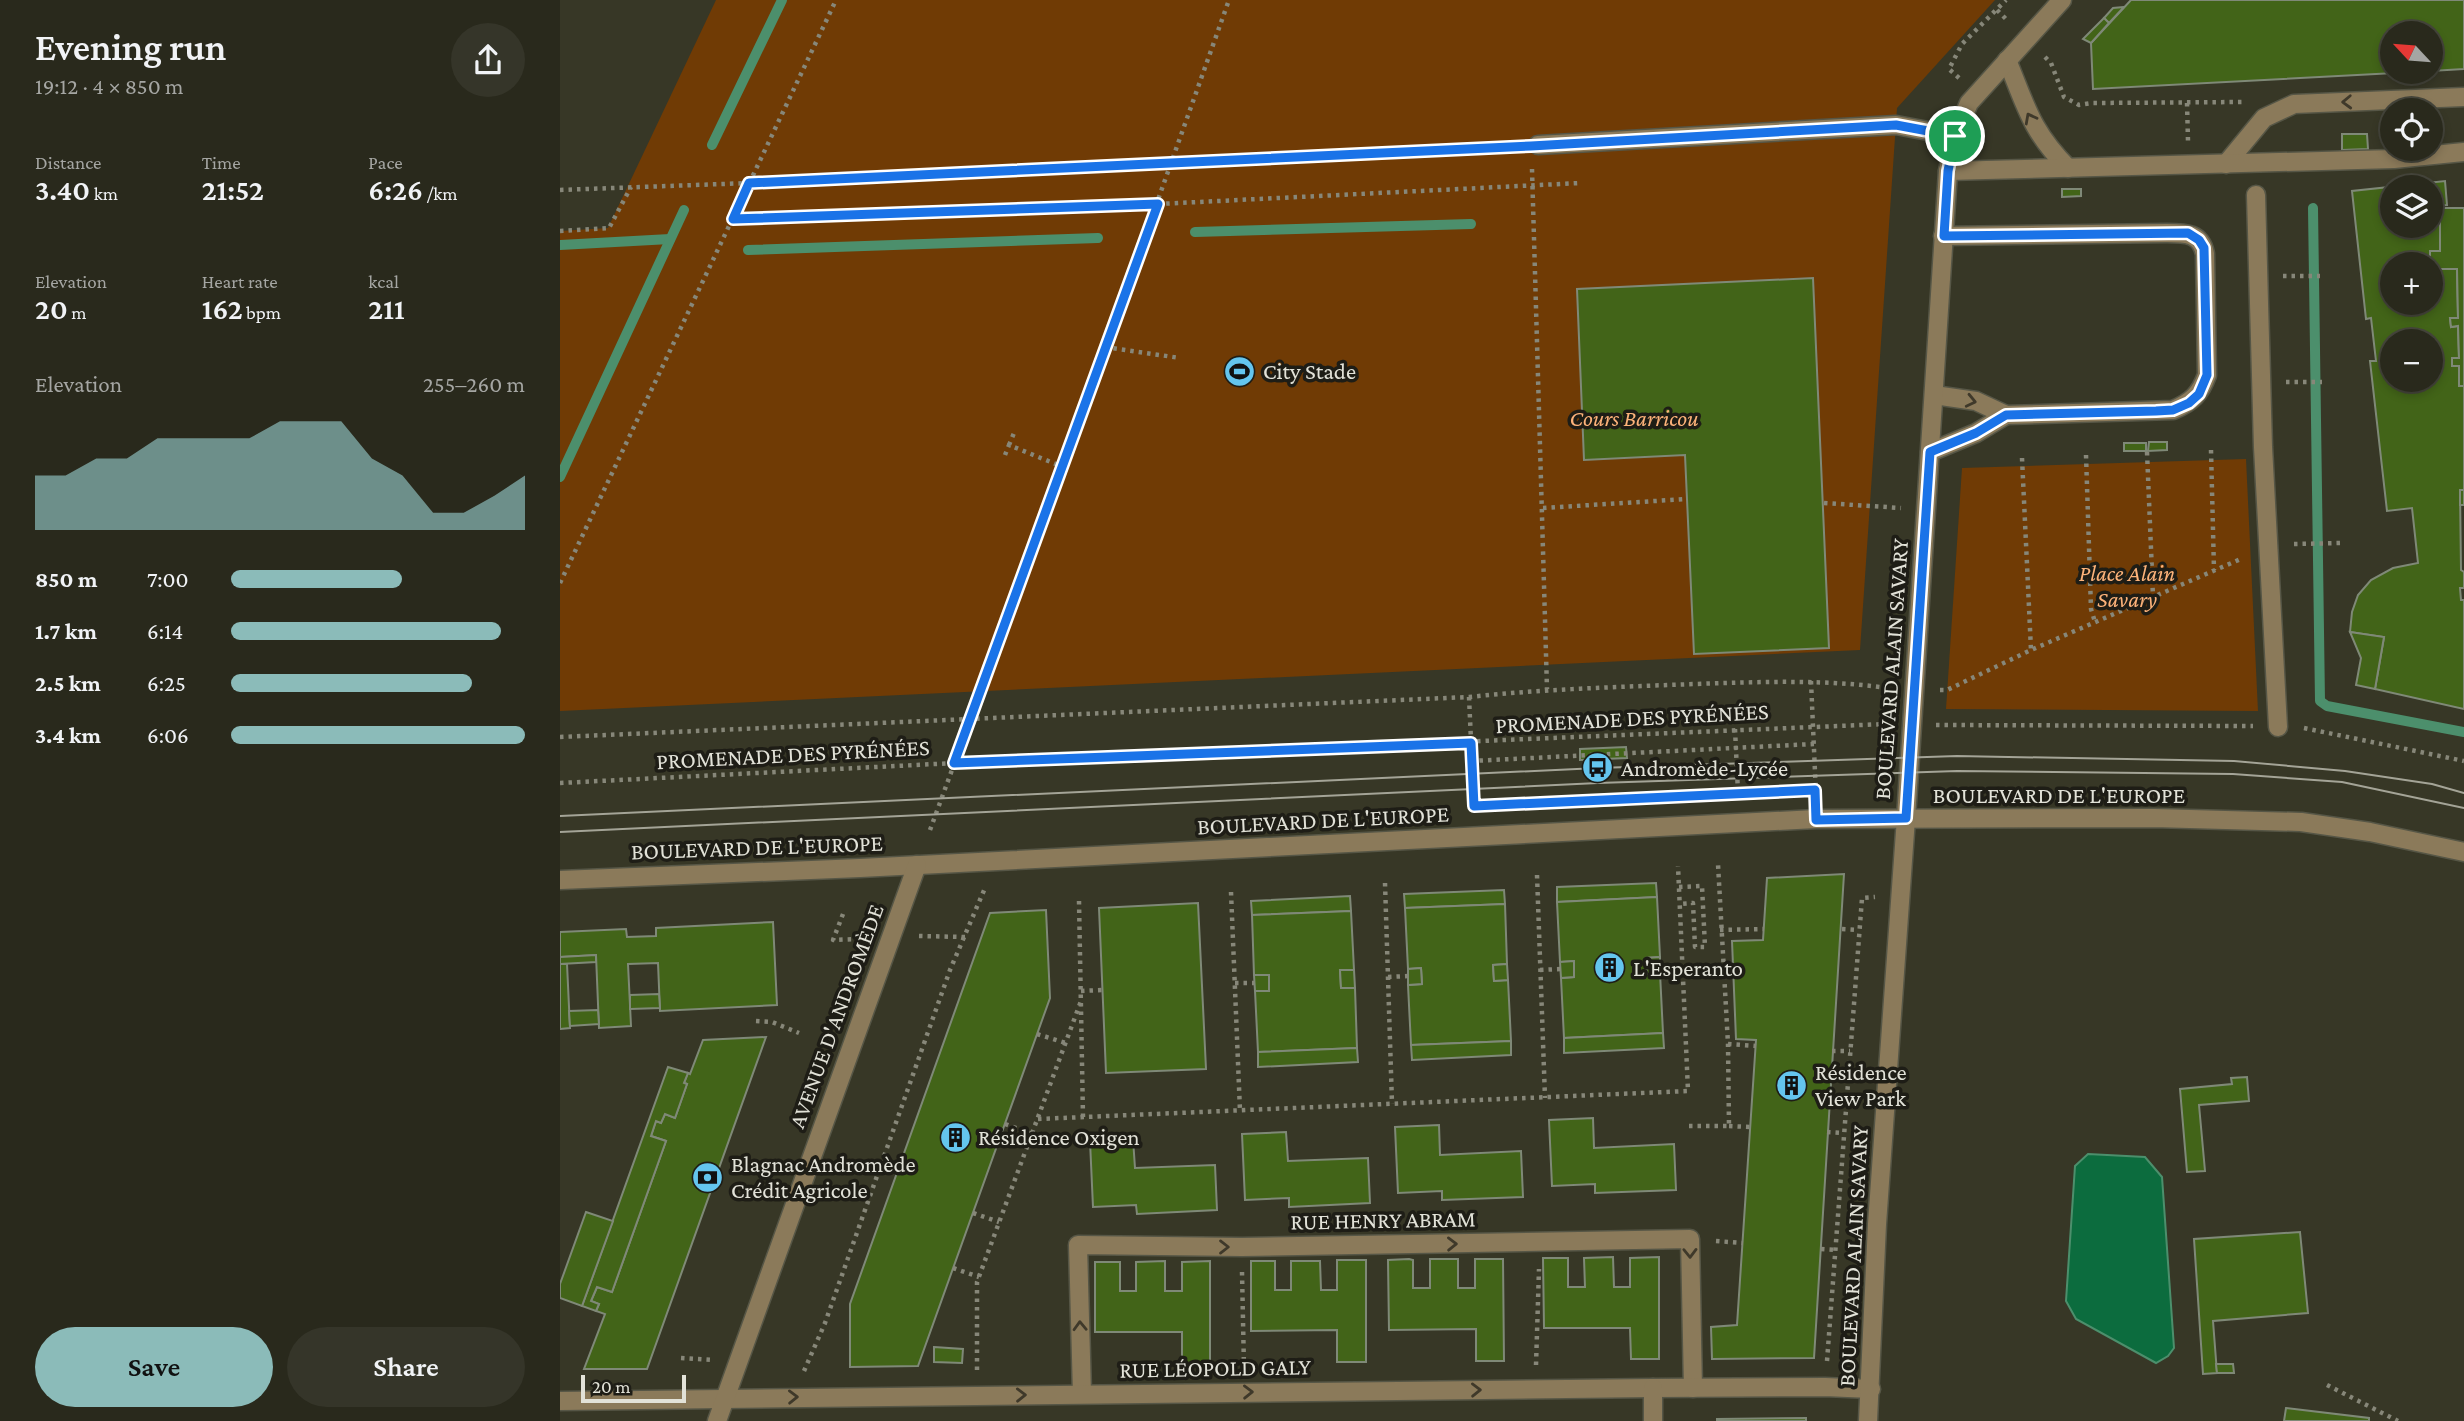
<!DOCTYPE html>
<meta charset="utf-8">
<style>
body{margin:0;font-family:"Crimson Pro",serif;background:#353529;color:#f1f3f6;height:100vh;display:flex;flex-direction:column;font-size:26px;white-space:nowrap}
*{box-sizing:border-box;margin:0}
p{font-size:23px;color:#a5a6a3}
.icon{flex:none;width:38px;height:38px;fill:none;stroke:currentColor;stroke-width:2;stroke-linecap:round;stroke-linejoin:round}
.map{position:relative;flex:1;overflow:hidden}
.side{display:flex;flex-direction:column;background:#29291c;width:560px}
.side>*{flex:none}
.needle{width:46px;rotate:296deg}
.buttons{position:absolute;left:1820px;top:21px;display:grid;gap:14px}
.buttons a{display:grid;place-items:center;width:63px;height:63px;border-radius:50%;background:#29291c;box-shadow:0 4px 10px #0003,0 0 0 2px #45453b;font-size:35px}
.scale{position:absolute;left:21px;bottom:18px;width:105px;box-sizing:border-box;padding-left:7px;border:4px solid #e2e2d8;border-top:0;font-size:19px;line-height:24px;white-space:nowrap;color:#e2e2d8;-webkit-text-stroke:5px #1e1d16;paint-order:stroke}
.pin{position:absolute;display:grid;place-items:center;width:60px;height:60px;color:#fff;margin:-30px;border:4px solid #fff;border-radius:50%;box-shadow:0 2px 7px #0007}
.round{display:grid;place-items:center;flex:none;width:74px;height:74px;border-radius:37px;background:#353529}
.summary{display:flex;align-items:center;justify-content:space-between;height:119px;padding:0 35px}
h1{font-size:38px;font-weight:600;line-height:52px}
.stats{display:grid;grid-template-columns:repeat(3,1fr);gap:10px;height:119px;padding:7px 35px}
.stats div{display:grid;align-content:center}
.stats b{font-size:30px;font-weight:600}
.stats small{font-size:19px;font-weight:400}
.stats p{font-size:19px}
.chart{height:196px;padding:14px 35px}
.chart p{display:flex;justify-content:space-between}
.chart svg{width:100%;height:126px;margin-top:7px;fill:#8bbbb9;opacity:.7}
.cta{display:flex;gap:14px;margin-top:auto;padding:14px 35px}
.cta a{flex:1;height:80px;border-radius:42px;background:#8bbbb9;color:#111;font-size:28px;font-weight:600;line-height:80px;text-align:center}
.cta a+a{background:#353529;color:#f1f3f6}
ul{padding:0 35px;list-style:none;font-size:23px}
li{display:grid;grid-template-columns:112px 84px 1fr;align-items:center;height:52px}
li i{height:18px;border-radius:9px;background:#8bbbb9}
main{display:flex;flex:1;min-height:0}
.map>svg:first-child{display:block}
.green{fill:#703b05}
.water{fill:#0c6c3e;stroke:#4c8f6c;stroke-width:2}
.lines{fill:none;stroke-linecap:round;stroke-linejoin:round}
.stream{stroke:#4c8f6c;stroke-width:10}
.building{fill:#426418;stroke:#7f8977;stroke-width:2;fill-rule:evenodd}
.minor-casing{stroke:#565646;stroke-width:21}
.path{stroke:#878779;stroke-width:4.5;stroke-dasharray:3.5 5;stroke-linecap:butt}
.minor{stroke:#8b7a5a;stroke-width:18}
.tram{stroke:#a4a497;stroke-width:2}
.oneway{stroke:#3f392a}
.route-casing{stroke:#fff;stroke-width:14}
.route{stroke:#1a73e8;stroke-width:9}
.labels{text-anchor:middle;stroke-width:7;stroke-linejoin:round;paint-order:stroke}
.poi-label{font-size:23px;fill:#e2e2d8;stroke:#1e1d16;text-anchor:start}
.park-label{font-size:23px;font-style:italic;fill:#fdb37a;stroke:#1e1d16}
.street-label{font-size:23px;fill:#e2e2d8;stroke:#1e1d16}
</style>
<main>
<section class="side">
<div class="summary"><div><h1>Evening run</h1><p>19:12 · 4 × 850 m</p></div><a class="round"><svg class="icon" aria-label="share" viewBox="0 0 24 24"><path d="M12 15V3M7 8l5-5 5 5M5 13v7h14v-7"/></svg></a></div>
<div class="stats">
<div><p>Distance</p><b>3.40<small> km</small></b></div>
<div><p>Time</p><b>21:52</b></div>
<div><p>Pace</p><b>6:26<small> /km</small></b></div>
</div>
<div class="stats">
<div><p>Elevation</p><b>20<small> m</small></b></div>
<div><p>Heart rate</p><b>162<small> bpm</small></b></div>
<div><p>kcal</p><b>211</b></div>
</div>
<div class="chart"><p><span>Elevation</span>255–260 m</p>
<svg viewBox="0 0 160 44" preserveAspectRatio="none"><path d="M0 44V25L10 25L20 19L30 19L40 12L50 12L60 12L70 12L80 6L90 6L100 6L110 19L120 25L130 38L140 38L150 32L160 25V44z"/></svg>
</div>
<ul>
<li><b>850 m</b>7:00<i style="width:58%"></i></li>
<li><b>1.7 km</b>6:14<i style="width:92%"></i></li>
<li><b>2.5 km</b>6:25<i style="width:82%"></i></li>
<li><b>3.4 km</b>6:06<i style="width:100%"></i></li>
</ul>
<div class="cta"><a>Save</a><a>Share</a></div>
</section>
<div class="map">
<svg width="1904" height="1421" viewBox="0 0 1904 1421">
<rect width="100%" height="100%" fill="#373726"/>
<g class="green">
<path d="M156 0H1435L1337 108 1300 650 0 711V231L48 228Z"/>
<path d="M1686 459 1698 711 1386 709 1402 468Z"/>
</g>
<path class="water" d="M1528 1154 1585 1157 1602 1177 1614 1348 1608 1356 1596 1363 1516 1319 1506 1301 1515 1166Z"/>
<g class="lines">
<g class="stream">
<path d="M152 145 222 0"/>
<path d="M1753 208 1760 701 1767 706 1904 732"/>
<path d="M635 232 911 224"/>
<path d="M0 245 110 239"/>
<path d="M188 250 538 238"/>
<path d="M0 477 124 210"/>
</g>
</g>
<g class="building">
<path d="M1571 0H1904V69L1871 71V33H1832V72H1854L1533 89 1531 43Z"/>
<path d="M1564 7 1549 23 1544 18 1553 8Z"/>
<path d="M1544 18 1549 23 1531 43 1523 39Z"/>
<path d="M1782 134H1807L1808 149 1782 150Z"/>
<path d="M1885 181 1887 205 1871 206V187H1832V226H1871V208H1880V251H1870V264H1832V303H1871V269H1897L1898 318H1890L1891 327 1898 326 1899 358H1892V366H1899V386H1904V490H1900L1901 570 1904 572V588H1900L1901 600H1904V709L1815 689 1824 637 1790 632 1792 612 1798 595 1811 580 1833 568 1858 563 1852 508 1827 511 1810 361H1816L1811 318 1806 319 1792 191ZM1832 341H1871V380H1832Z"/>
<path d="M1502 189H1521V196L1502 197Z"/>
<path d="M1880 208H1904V386H1899V366H1892V358H1899L1898 326 1891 327 1890 318H1898L1897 269H1871L1870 264V251H1880Z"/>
<path d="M1253 278 1269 648 1134 654 1125 455 1024 460 1017 289Z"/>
<path d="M1589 442H1607V450L1588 451Z"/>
<rect x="1564" y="443" width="22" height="8"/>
<rect x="1900" y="490" width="4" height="15"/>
<path d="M1790 632 1824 637 1815 689 1796 685 1801 658Z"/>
<path d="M1066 747 1067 758 1020 760V749Z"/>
<path d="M1064 794 1065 805 1017 807V797Z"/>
<path d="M1284 874 1254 1358 1152 1359 1151 1327 1177 1325 1196 1040 1176 1039 1172 941 1203 940 1207 878Z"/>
<path d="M1096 883 1097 897 997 902V887Z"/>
<path d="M944 890 945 904 845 908 844 894Z"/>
<path d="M790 896 791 911 692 915 691 901Z"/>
<path d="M1097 897 1100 957 1086 958 1087 974 1100 973 1103 1033 1004 1038 1001 978 1014 977V961L1000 962 997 902Z"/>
<path d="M638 903 646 1069 546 1073 539 908Z"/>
<path d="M945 904 947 964 933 965 934 981 948 980 951 1041 851 1045 848 985 862 984 861 968 848 969 845 908Z"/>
<path d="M486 910 490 998 358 1366 290 1367V1304L430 913Z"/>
<path d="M791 911 794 970H780L781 988H795L797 1048 698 1052 695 991H709V975H694L692 915Z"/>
<path d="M213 922 217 1005 100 1011 98 963 68 964 71 1026 39 1028 36 955 0 957V932L66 929 67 937 96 936V928Z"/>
<path d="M36 955V962L0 964V957Z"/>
<path d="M1100 957V973L1087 974 1086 958Z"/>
<path d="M1014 961V977L1001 978 1000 962Z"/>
<path d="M0 964H7L10 1028 0 1029Z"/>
<path d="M947 964 948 980 934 981 933 965Z"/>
<path d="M861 968 862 984 848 985V969Z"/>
<path d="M780 970H794L795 988H781Z"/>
<path d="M694 975H709V991H695Z"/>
<path d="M99 994 100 1008 70 1009V995Z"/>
<path d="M38 1010 39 1024 10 1026 9 1011Z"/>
<path d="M1103 1033 1104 1048 1004 1053V1038Z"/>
<path d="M206 1037 87 1369H24L45 1314 36 1311 39 1304 31 1301 37 1287 52 1292 106 1141 91 1136 96 1121 101 1123 105 1114 115 1118 127 1084 124 1083 128 1073 130 1074 143 1040Z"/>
<path d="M951 1041V1055L852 1060 851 1045Z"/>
<path d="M797 1048 798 1062 698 1067V1052Z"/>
<path d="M108 1067 128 1073 124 1083 127 1084 115 1118 105 1114 101 1123 96 1121 91 1136 106 1141 52 1292 37 1287 31 1301 39 1304 36 1311 22 1306Z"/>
<path d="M1687 1077 1689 1101 1639 1105 1645 1171 1627 1172 1620 1089 1672 1084 1671 1078Z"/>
<path d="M1033 1118 1034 1148 1114 1144 1116 1190 1035 1193V1184L992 1186 989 1120Z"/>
<path d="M879 1125 880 1155 961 1151 963 1197 882 1200V1191L838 1193 835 1127Z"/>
<path d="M726 1132 728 1161 808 1158 810 1203 729 1207V1198L685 1200 682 1134Z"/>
<path d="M573 1139 575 1168 655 1165 657 1210 577 1214 576 1205 533 1207 530 1141Z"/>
<path d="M26 1212 53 1221 22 1306 0 1298V1284Z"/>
<path d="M1740 1232 1748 1313 1653 1321 1657 1373 1643 1374 1634 1239Z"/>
<path d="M1053 1257 1054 1287H1070V1258L1099 1257V1359H1071L1070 1328H984L983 1258H1008V1287H1025L1024 1258Z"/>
<path d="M849 1259 853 1260V1288H870V1259H898V1288H915V1259H943L944 1361H916V1329L829 1330 828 1260Z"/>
<path d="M777 1260H806V1362H777V1330L691 1331V1261H715V1290H731V1261H760L761 1290H777Z"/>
<path d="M605 1261V1291H622V1262L650 1261V1363L622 1364V1332H535V1262H560V1291H576V1262Z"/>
<path d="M374 1347 403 1349 402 1363 374 1362Z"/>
<path d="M1656 1364H1673L1674 1373H1657Z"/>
<path d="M1726 1408 1809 1418V1421H1724Z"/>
<path d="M1246 1418V1421H1157V1419Z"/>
</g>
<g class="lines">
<defs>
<g id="minor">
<path d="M1447 60C1466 106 1471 131 1508 168"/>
<path d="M978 145 1336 125 1395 136"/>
<path d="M1666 164 1704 118 1734 104 1904 97"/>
<path d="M1388 171 1834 159 1904 152"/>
<path d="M1696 195 1703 447 1718 727"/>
<path d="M1374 395 1416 401 1446 415 1613 410C1632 402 1640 394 1647 375L1645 254C1641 233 1626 233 1607 233L1383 236"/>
<path d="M1370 452 1416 433 1446 415"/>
<path d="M0 880 300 868 1256 819 1594 818 1741 822 1810 832 1904 852"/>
<path d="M522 1394 518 1245 682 1247 1130 1239 1133 1388"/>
<path d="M0 1401 1093 1388 1265 1387 1311 1389"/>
<path d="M157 1421 357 865"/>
<path d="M1093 1421V1388"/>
<path d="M1308 1421 1317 1224 1346 818 1388 171 1395 136 1409 103 1502 0"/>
</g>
</defs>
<use href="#minor" class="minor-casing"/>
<g class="path">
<path d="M1437 10 1449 22"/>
<path d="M1485 57 1491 63 1504 97 1519 105 1532 103 1682 102"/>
<path d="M1399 78 1389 69 1402 44 1446 0"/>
<path d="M1627 103 1628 141"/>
<path d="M972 169 987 689"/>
<path d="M0 190 189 183 954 146"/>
<path d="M173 220 598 204 1020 183"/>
<path d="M0 231 49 228 71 187"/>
<path d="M1723 276H1760"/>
<path d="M545 347 620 358"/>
<path d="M1726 382H1762"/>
<path d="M449 445 454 433"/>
<path d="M1651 450 1654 570"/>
<path d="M1587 452 1593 597"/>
<path d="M445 455 449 445 503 467"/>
<path d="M1526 455 1531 609 1535 622"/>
<path d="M1462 458 1471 650"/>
<path d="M1264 503 1341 508"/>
<path d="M983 508 1127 499"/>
<path d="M1734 544 1782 543"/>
<path d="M0 583 276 0"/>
<path d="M1251 681 1256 795"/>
<path d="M1380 690H1387L1471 650 1683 558"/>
<path d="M909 697 914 806 1192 792"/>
<path d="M1376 725 1693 726"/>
<path d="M1744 728 1904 761"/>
<path d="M1175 729 1178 793"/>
<path d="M0 737 909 697C984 689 1059 687 1134 684 1201 682 1261 679 1328 688"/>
<path d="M911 761 1254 744"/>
<path d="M0 783 395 763 1326 724"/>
<path d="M370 830 503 467 669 0"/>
<path d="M977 875 985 1098"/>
<path d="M825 883 832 1104"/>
<path d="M1119 887 1142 886 1145 947H1135L1133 903 1119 904"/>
<path d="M671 892 680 1111"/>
<path d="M519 901 523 1117"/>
<path d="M283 914 273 940 297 939"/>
<path d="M1282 929 1299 930"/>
<path d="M1160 930 1204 929"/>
<path d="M359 936 405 937"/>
<path d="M980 970 1001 969"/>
<path d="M828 977 848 976"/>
<path d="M675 983H694"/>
<path d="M521 991 542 990"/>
<path d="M196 1021 212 1022 239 1033"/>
<path d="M477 1034 506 1043"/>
<path d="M1168 1044 1196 1046"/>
<path d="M1272 1051H1290"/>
<path d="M478 1119 1128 1091 1118 866"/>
<path d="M445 1124 472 1134"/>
<path d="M1129 1126H1169L1168 1044 1158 864"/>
<path d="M1169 1126 1190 1127"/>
<path d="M1267 1132 1284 1133"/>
<path d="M413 1213 439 1222"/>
<path d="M1156 1241 1183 1243"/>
<path d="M1261 1249 1275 1250"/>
<path d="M393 1268 419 1277"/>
<path d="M682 1272 684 1368"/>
<path d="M121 1358 153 1360"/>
<path d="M1267 1361 1302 898 1315 897"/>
<path d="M976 1365 979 1269"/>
<path d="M417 1370V1282L521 1001"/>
<path d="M244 1371 265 1323 390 970 425 888"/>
<path d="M1767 1385 1838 1421"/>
</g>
<use href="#minor" class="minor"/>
<g class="tram">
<path d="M0 816 1038 768 1397 756 1674 761 1785 771 1872 784 1904 793"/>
<path d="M0 832 1038 783 1397 771 1673 774 1782 782 1904 808"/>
</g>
</g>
<defs><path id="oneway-chevron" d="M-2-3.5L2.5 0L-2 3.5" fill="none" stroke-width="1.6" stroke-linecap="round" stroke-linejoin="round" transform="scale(1.75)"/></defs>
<g class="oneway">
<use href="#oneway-chevron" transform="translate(1787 102) rotate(178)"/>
<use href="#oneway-chevron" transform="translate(1470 118) rotate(-118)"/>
<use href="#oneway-chevron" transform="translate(1411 401) rotate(13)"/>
<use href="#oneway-chevron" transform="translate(892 1244) rotate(-1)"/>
<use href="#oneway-chevron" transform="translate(664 1247)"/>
<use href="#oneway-chevron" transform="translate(1130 1253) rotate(89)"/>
<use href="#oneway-chevron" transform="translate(520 1326) rotate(-92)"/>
<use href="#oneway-chevron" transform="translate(916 1390) rotate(-1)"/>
<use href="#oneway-chevron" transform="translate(688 1392) rotate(-1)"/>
<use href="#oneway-chevron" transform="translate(461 1395) rotate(-1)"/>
<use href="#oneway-chevron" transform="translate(233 1397) rotate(-1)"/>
</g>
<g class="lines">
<defs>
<path id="route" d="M1336 125 1395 136 1388 171 1384 236 1628 233 1639 240 1644 248 1647 375 1639 394 1629 403 1613 410 1596 411 1446 415 1416 433 1370 452 1346 818 1256 820 1255 790 914 806 911 743 394 763 598 204 173 219 189 183 971 146Z"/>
</defs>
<use href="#route" class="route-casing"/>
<use href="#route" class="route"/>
</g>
<defs>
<symbol id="stadium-disc" viewBox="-11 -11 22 22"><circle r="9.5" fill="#64c5ee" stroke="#1e1d16"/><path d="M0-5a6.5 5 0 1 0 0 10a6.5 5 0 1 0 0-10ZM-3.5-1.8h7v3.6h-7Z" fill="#111"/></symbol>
<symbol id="bus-disc" viewBox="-11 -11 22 22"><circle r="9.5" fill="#64c5ee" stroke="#1e1d16"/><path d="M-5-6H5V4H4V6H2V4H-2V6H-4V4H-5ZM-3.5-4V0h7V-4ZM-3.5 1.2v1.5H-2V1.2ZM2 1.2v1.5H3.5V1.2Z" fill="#111"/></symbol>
<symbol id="building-disc" viewBox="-11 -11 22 22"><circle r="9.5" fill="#64c5ee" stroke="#1e1d16"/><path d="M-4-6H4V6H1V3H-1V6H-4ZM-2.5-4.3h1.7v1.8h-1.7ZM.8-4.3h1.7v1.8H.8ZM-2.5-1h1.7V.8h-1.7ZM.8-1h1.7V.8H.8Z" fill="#111"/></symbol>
<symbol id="bank-disc" viewBox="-11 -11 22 22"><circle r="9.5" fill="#64c5ee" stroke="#1e1d16"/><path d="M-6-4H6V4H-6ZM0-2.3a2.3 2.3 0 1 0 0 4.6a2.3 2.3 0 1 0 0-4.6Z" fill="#111"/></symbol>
</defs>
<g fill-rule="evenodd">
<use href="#stadium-disc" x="662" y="354" width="35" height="35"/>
<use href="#bus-disc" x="1020" y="750" width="35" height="35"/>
<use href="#building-disc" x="1032" y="950" width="35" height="35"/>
<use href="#building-disc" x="1214" y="1068" width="35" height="35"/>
<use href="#building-disc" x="378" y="1120" width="35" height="35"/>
<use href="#bank-disc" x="130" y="1160" width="35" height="35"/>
</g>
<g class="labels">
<g class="poi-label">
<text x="703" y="379">City Stade</text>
<text x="1061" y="776">Andromède-Lycée</text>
<text x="1073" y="976">L'Esperanto</text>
<text x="1255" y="1080">Résidence<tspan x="1255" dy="26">View Park</tspan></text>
<text x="418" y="1145">Résidence Oxigen</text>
<text x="171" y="1172">Blagnac Andromède<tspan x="171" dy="26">Crédit Agricole</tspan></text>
</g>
<g class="park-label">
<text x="1074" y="426">Cours Barricou</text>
<text x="1567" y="581">Place Alain<tspan x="1567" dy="26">Savary</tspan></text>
</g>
<g class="street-label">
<text transform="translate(1331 669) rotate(-86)" y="8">BOULEVARD ALAIN SAVARY</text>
<text transform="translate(1072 718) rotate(-3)" y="8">PROMENADE DES PYRÉNÉES</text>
<text transform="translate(233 754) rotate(-3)" y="8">PROMENADE DES PYRÉNÉES</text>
<text x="1499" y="803">BOULEVARD DE L'EUROPE</text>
<text transform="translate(763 820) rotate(-3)" y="8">BOULEVARD DE L'EUROPE</text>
<text transform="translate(197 847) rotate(-2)" y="8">BOULEVARD DE L'EUROPE</text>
<text transform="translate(276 1016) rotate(-70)" y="8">AVENUE D'ANDROMÈDE</text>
<text transform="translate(823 1220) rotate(-1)" y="8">RUE HENRY ABRAM</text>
<text transform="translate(1293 1256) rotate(-87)" y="8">BOULEVARD ALAIN SAVARY</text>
<text transform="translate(655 1368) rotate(-1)" y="8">RUE LÉOPOLD GALY</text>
</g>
</g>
</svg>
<div class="buttons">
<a><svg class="needle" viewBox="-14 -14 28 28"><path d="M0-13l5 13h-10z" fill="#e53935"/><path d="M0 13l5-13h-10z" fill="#a5a6a3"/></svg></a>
<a><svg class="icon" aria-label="locate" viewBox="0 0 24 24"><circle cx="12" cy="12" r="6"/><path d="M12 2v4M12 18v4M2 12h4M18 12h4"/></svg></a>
<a><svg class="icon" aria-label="layers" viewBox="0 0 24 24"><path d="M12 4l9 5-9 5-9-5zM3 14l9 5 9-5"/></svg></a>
<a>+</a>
<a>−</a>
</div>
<div class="scale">20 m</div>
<div class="pin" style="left:1395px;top:136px;background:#1e9e55"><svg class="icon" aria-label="arrive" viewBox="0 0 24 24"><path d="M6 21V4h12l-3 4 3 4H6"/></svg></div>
</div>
</main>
